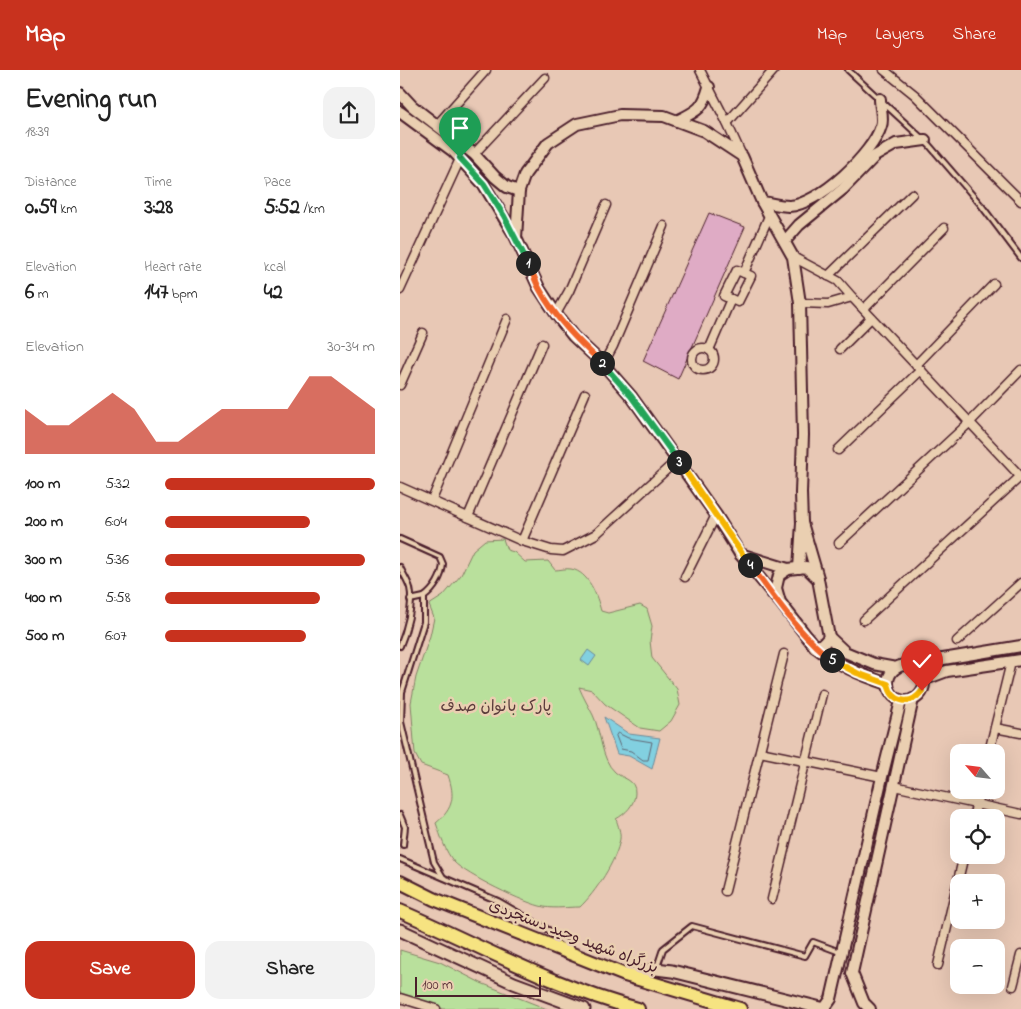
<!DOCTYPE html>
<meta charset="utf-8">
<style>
body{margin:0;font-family:"Indie Flower","Playpen Sans Arabic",sans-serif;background:#f2f2f2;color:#222;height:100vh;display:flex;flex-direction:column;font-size:19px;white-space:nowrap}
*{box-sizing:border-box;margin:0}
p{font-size:16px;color:#767676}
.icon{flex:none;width:28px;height:28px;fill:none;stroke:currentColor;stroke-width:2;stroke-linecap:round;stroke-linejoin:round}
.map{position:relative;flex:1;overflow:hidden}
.sheet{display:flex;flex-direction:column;background:#fff;width:400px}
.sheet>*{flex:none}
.needle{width:32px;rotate:298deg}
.controls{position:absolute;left:550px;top:674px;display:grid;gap:10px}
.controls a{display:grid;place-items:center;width:55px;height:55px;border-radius:10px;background:#fff;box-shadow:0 5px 20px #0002;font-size:25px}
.scale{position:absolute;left:15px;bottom:12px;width:126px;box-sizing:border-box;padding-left:5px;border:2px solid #4a1f2b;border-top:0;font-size:14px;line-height:18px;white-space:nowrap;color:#4a1f2b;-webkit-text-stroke:4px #eacfb1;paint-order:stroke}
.pin{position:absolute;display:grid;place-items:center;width:42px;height:42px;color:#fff;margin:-51px -21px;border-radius:50% 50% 50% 0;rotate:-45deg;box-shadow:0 0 5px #0007}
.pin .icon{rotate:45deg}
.km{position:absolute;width:25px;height:25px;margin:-12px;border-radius:50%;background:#222;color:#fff;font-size:14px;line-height:25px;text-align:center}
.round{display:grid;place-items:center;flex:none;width:52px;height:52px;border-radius:15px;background:#f2f2f2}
.summary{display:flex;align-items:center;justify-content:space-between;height:85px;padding:0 25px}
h1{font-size:28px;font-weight:700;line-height:38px}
.figures{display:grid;grid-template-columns:repeat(3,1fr);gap:8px;height:85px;padding:5px 25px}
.figures div{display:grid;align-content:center}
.figures b{font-size:21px;font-weight:700}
.figures small{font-size:14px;font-weight:400}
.figures p{font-size:14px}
.chart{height:140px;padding:10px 25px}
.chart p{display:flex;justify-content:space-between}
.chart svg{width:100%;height:90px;margin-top:5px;fill:#c8321e;opacity:.7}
.cta{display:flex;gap:10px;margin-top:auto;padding:10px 25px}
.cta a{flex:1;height:58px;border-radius:15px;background:#c8321e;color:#fff;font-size:20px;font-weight:700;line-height:58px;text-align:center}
.cta a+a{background:#f2f2f2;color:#222}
ul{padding:0 25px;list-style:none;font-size:16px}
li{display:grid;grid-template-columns:80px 60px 1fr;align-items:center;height:38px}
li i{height:12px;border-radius:6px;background:#c8321e}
header{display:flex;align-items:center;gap:30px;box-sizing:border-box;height:70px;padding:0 25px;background:#c8321e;color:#fff}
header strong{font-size:24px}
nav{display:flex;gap:28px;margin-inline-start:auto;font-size:18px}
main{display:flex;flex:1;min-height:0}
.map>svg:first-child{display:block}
.green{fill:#b9e09c;stroke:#828064}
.water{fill:#82d0e0;stroke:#6c8998}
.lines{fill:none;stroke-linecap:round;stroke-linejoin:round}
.shore{stroke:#606673;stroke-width:1}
.building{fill:#dfabc5;stroke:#4a1f2b}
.service-casing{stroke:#4a1f2b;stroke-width:8}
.minor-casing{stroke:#4a1f2b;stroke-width:11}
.tertiary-casing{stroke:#4a1f2b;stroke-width:14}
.secondary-casing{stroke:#4a1f2b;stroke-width:15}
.trunk-casing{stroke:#4a1f2b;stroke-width:16}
.service{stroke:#eacfb1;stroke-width:4}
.minor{stroke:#eacfb1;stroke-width:8}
.tertiary{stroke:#eacfb1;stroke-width:10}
.secondary{stroke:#eacfb1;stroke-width:11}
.trunk{stroke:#f6e381;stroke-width:12}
.split-1-casing{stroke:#fff;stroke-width:10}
.split-2-casing{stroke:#fff;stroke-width:10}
.split-3-casing{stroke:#fff;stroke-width:10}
.split-4-casing{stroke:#fff;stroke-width:10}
.split-5-casing{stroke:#fff;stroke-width:10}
.split-6-casing{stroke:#fff;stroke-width:10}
.split-1{stroke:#22a559;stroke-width:6}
.split-2{stroke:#f0652b;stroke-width:6}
.split-3{stroke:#22a559;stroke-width:6}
.split-4{stroke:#f5b400;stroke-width:6}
.split-5{stroke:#f0652b;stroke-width:6}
.split-6{stroke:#f5b400;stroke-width:6}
.labels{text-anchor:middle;stroke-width:5;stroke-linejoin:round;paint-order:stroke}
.park-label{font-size:16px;fill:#5b3c3c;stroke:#eacfb1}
.street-label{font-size:16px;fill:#4a1f2b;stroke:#eacfb1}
</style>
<header>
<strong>Map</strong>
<nav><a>Map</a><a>Layers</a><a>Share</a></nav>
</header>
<main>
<section class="sheet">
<div class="summary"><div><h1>Evening run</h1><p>18:39</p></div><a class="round"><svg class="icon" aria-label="share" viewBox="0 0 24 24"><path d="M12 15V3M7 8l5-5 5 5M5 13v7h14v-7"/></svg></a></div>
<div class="figures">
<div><p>Distance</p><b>0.59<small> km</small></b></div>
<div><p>Time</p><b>3:28</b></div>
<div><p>Pace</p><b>5:52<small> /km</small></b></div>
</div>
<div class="figures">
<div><p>Elevation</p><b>6<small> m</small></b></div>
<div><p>Heart rate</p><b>147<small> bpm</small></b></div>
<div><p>kcal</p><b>42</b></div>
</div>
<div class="chart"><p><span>Elevation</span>30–34 m</p>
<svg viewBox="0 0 160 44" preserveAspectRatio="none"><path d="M0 44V22L10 30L20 30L30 22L40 14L50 22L60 38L70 38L80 30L90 22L100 22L110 22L120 22L130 6L140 6L150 14L160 22V44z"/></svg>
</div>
<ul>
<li><b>100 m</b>5:32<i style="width:100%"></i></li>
<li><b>200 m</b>6:04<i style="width:69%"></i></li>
<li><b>300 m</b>5:36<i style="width:95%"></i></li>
<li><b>400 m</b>5:58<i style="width:74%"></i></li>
<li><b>500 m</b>6:07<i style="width:67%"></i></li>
</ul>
<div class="cta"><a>Save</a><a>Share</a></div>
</section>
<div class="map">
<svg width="621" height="939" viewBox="0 0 621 939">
<rect width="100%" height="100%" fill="#e8c8b5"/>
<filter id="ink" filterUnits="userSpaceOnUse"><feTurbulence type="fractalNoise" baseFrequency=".02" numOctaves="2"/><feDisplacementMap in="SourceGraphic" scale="10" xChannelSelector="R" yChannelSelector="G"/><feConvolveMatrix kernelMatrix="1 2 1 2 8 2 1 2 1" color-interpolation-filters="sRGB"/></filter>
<g filter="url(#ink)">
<g class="green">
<path d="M103 469 107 480 114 482 125 492 148 491 155 500C160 500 166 498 171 499 189 502 197 526 201 541L208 543 240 535 247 539 252 556 250 571 252 588 277 619 280 635 271 651 259 661 240 658 205 634 192 620 179 617C183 627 188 635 193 645 201 661 201 690 215 702 222 709 236 709 235 723 235 735 225 744 216 749 218 755 221 763 220 769 217 790 195 823 180 837 168 837 156 839 144 837 126 834 66 805 54 792 45 781 41 767 36 753 54 738 55 726 48 705L21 695 15 684 11 633 16 607 30 566 34 548 29 535 43 526 61 505 73 480 85 470Z"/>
<path d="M0 880 40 892 81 913 147 939H44L0 926Z"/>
</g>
<g class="water">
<path d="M188 580 196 586 189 596 181 590Z"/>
<path d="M204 647 229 664 260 668 252 699 229 686 217 684Z"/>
</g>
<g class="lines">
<path class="shore" d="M218 663 228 668 252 672 248 690H243L231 681 221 679 216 666Z"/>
</g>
<path class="building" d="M309 143 345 157 278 309 243 291Z"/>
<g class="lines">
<defs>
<g id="service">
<path d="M448 0 529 75 581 135 621 188"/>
<path d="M0 469 40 487 43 494C42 507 34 520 24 527V552L2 622 1 652 34 792 43 807"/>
<path d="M0 497C3 504 8 511 10 518 14 534 6 562 0 576"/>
<path d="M10 530 24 527"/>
<path d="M0 745 5 757 3 775"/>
<path d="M0 789 98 831 150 861 170 877"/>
<path d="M257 897 263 879 292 856 405 886 413 872 440 882"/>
</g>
<g id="minor">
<path d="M300 0 327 53 342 86"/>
<path d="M484 0 515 25 621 131"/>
<path d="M327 53 374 0"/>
<path d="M37 55 86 0"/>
<path d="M74 84 145 8"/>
<path d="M393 187 438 211 452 227 428 234 400 233"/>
<path d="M337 200 351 206 338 232 324 226Z"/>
<path d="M344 203 369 146"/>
<path d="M428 206 512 124"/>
<path d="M0 220 60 89"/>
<path d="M452 227 621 407"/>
<path d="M464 239 544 158"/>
<path d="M156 244 169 221 206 135"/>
<circle cx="303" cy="289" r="11"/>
<path d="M440 279 471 248"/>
<path d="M309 280 331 229"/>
<path d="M203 294 213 276 264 156"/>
<path d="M516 295 594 214"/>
<path d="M0 315 23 263"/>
<path d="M438 380 521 300"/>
<path d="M0 417 122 471 151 480 163 481 196 464 277 390"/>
<path d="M32 430 107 249"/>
<path d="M68 447 142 274"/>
<path d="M122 471 185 324"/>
<path d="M439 473 570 352 621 300"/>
<path d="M285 507 316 445"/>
<path d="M464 550 621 406"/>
<path d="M557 571 621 513"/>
<path d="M595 658 621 663"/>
<path d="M360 682 482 707"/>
<path d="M589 682 611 592"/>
<path d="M494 716 621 744"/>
<path d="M573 748 580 720"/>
<path d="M325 821 384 584"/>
<path d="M372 829 422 624"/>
<path d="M538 895 564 785"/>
<path d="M613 916 621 885"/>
<path d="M0 928 36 939"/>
</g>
<g id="tertiary">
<path d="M0 23 12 36 74 84 95 107 107 117 119 121"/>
<path d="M0 42 53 81 84 115 115 166"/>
<path d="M277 51C297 41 303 39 309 17"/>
<path d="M362 132C370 133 380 136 389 136 418 135 473 84 481 56 484 49 480 37 480 29"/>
<path d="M385 171 399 155 443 119 475 86 496 74 525 70"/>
<path d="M340 484 316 445 231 326 203 294 173 266 156 244 139 218 116 168 119 121 125 104 148 73 177 54 220 45 264 46 304 61 342 86 362 132 393 187 400 233 403 365 401 423 402 453"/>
<path d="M406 497 418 509 429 567 424 573 415 577 380 532 376 518 379 505 388 499Z"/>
<path d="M399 498 402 453 418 508"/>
<path d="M377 529 340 484 388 499"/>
<path d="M429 567 445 582 474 594 496 598"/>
<path d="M415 577C440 596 458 604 488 614"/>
<path d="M507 595 621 576"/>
<circle cx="506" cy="613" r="18"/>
<path d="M523 610 547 601 621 590"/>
<path d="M424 939 431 929 482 707 501 631"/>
<path d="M470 939 464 933 452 903 513 629"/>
</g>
<g id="secondary">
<path d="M0 860 114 913 184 939"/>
<path d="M225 905 256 899 272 901 425 939"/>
</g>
<g id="trunk">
<path d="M0 812 34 829 225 905 340 939"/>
<path d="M0 841C79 875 154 917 238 939"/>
</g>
</defs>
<use href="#service" class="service-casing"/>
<use href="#minor" class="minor-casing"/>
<use href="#tertiary" class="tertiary-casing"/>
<use href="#secondary" class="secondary-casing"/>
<use href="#trunk" class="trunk-casing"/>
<use href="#service" class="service"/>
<use href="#minor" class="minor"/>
<use href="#tertiary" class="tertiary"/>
<use href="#secondary" class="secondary"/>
<use href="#trunk" class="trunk"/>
</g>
</g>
<g class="lines" filter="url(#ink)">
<defs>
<path id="split-1" d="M60 88 84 114 104 146 128 193"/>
<path id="split-2" d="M128 193C132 201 135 210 139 218 155 248 178 271 202 293"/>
<path id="split-3" d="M202 293 231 326 279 392"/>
<path id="split-4" d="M279 392 350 495"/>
<path id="split-5" d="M350 495C376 528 399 565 432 590"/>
<path id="split-6" d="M432 590 457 603 488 614C492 632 510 637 522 621"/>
</defs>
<use href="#split-1" class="split-1-casing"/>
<use href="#split-2" class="split-2-casing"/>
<use href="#split-3" class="split-3-casing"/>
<use href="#split-4" class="split-4-casing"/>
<use href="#split-5" class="split-5-casing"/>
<use href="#split-6" class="split-6-casing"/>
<use href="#split-1" class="split-1"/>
<use href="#split-2" class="split-2"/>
<use href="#split-3" class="split-3"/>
<use href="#split-4" class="split-4"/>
<use href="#split-5" class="split-5"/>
<use href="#split-6" class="split-6"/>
</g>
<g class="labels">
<g class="park-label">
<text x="96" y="641">پارک بانوان صدف</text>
</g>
<g class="street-label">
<text transform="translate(174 865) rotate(21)" y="6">بزرگراه شهید وحید دستجردی</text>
</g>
</g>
</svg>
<div class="controls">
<a><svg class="needle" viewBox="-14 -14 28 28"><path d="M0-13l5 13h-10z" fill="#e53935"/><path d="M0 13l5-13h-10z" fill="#767676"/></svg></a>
<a><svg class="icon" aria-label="locate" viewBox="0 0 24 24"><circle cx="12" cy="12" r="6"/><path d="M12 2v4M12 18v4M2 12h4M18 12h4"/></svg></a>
<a>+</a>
<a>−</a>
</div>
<div class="scale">100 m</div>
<div class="pin" style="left:60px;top:88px;background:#1e9e55"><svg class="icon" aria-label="arrive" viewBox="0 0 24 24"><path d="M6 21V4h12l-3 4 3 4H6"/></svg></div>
<div class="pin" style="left:522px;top:621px;background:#d93025"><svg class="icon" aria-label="check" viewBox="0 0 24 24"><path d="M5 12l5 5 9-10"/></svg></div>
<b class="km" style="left:128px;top:193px">1</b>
<b class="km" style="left:202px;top:293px">2</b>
<b class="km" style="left:279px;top:392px">3</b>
<b class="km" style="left:350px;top:495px">4</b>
<b class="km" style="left:432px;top:590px">5</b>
</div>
</main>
